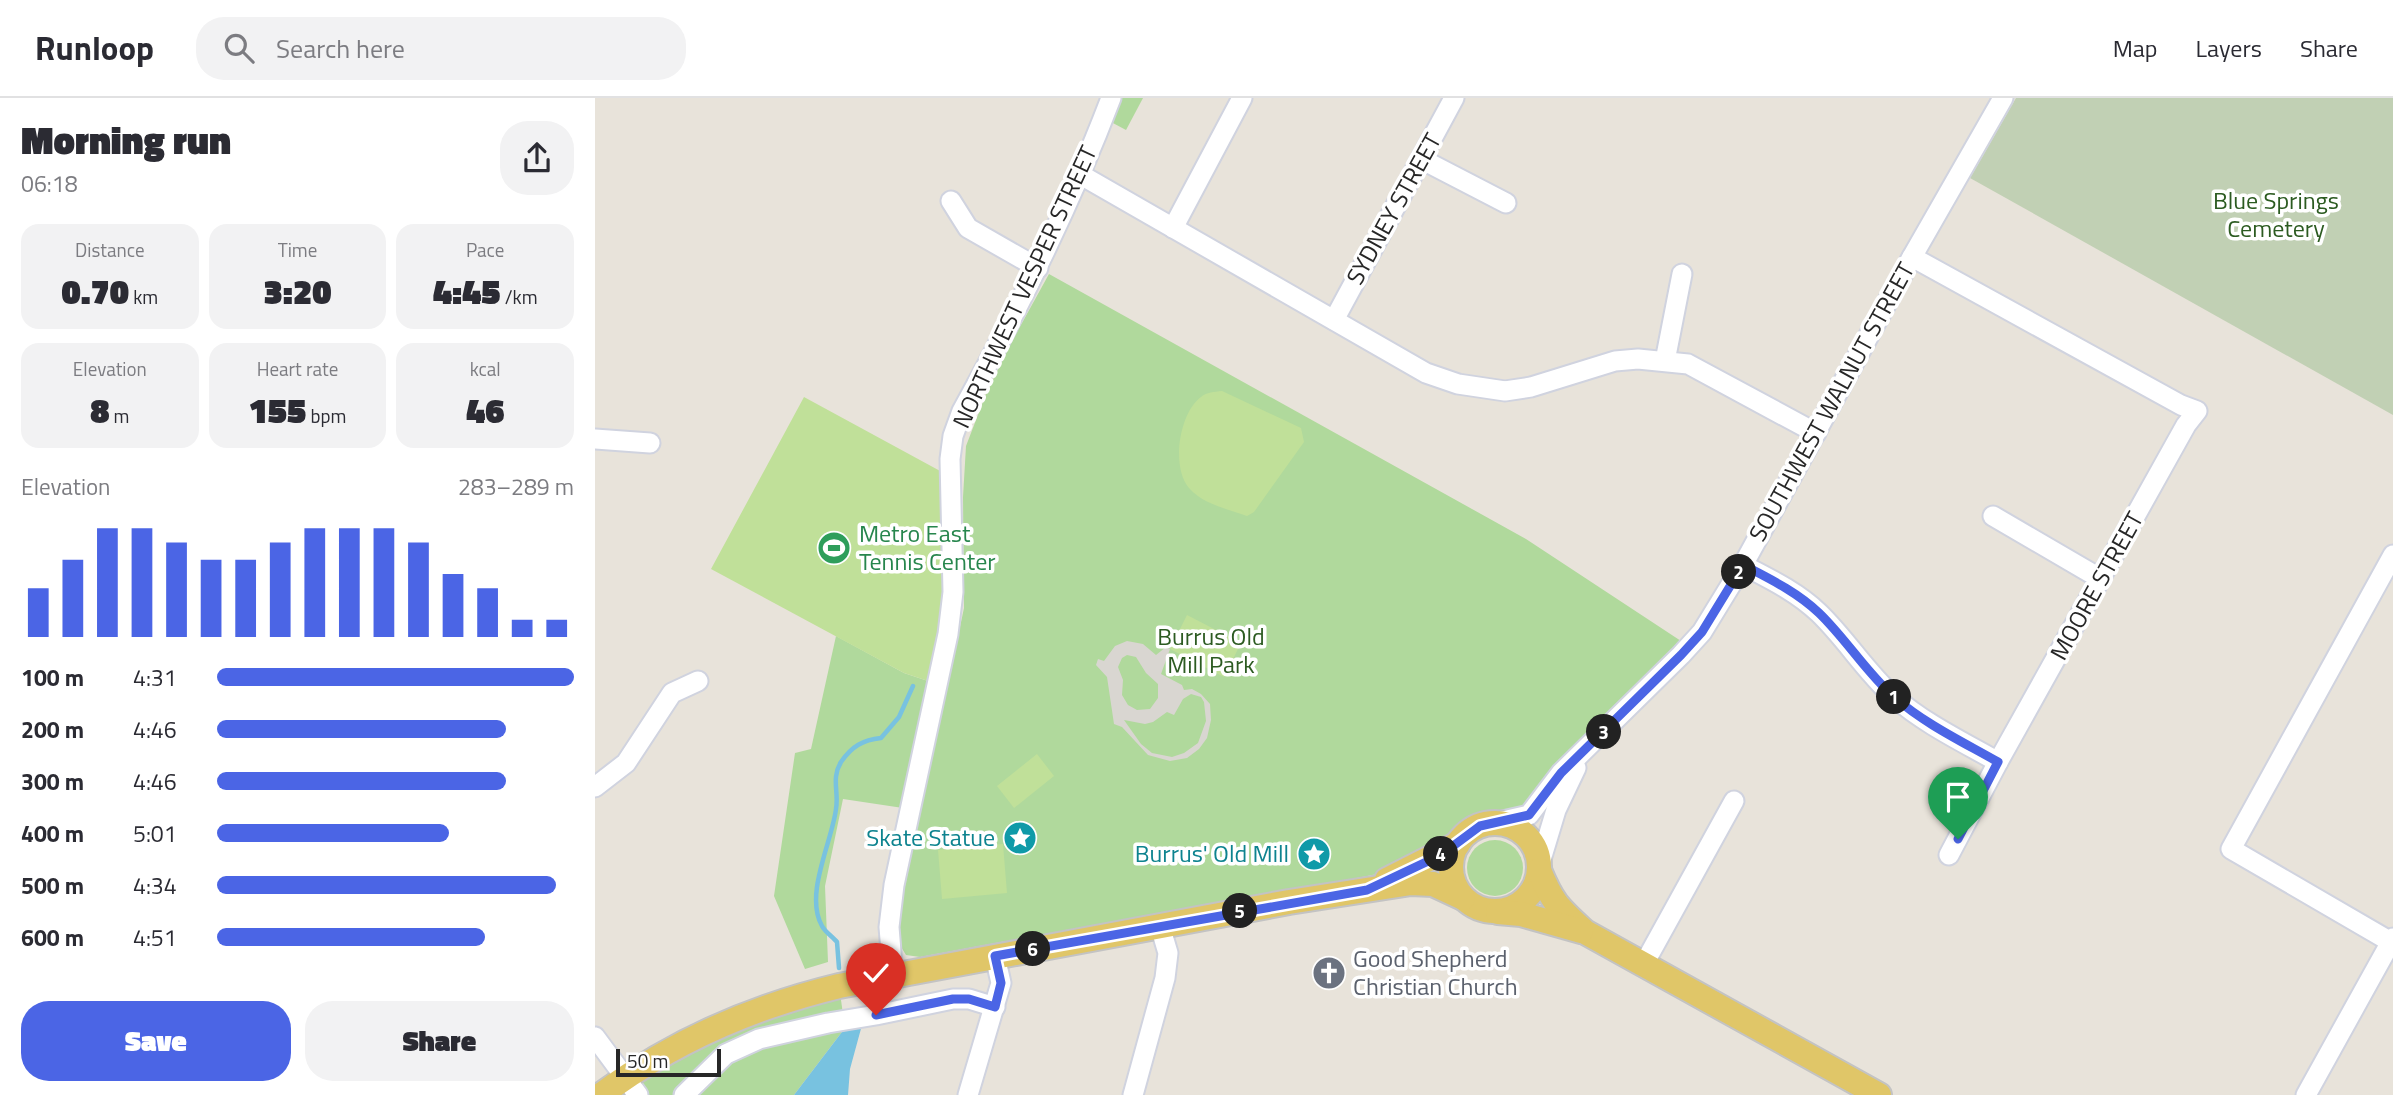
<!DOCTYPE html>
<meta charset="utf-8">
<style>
body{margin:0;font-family:"Titillium Web",sans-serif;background:#f2f2f3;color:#2b2b33;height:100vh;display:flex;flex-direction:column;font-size:26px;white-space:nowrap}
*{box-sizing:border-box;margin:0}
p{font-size:23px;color:#7c7c81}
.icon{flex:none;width:38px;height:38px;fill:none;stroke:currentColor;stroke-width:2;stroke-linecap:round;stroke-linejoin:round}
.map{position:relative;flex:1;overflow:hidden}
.side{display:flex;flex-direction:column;background:#fff;width:595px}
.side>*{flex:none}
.scale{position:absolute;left:21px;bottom:18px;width:105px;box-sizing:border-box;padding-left:7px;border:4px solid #272727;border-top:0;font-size:19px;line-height:24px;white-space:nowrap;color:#272727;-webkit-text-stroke:5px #fff;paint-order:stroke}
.pin{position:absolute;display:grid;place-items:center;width:60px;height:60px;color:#fff;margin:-72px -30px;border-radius:50% 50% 50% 0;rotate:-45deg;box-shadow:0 0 7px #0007}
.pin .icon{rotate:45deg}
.km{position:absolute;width:35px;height:35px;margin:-18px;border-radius:50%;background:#222;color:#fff;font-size:19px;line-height:35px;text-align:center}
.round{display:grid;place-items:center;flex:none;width:74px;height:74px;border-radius:28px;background:#f2f2f3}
.overview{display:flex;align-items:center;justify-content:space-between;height:119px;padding:0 21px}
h1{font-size:38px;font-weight:800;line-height:52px}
.figures{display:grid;grid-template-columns:repeat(3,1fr);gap:10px;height:119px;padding:7px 21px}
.figures div{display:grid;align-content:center;border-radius:18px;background:#f2f2f3;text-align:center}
.figures b{font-size:35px;font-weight:800}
.figures small{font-size:19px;font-weight:400}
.figures p{font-size:19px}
.chart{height:196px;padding:14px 21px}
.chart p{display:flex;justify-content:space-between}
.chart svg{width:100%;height:126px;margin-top:7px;stroke:#4b65e5;stroke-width:6}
.button{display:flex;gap:14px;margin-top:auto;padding:14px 21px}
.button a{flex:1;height:80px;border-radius:28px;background:#4b65e5;color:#fff;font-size:28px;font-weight:800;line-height:80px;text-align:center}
.button a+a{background:#f2f2f3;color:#2b2b33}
ul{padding:0 21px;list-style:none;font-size:23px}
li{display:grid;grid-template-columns:112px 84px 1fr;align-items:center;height:52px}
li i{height:18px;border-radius:9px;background:#4b65e5}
header{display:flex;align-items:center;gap:42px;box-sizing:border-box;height:98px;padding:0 35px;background:#fff;border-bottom:2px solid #e1e1e2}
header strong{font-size:33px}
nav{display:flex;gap:38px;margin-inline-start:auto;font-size:24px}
.search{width:490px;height:63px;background:#f2f2f3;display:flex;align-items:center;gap:18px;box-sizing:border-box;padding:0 24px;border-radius:28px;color:#7c7c81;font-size:26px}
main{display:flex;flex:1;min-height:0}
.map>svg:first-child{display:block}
.green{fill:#b0d99c}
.cemetery{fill:#c1d0b4}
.pitch{fill:#c0e099}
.plaza{fill:#d9d6d1;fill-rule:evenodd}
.water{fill:#78c2e0}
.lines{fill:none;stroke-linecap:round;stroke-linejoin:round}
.stream{stroke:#78c2e0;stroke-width:4.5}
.minor-casing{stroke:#d0d3df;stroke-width:23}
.major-casing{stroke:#c3c3c3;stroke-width:28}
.minor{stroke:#fff;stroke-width:19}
.major{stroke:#e0c668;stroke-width:24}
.route-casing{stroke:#fff;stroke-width:14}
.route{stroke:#4b65e5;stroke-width:9}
.labels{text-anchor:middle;stroke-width:7;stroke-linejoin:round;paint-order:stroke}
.park-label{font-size:24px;fill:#2c5b21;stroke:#fff}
.street-label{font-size:24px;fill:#272727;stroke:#fff}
.leisure-label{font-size:24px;fill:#27864d;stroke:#fff;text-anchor:start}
.culture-label{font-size:24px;fill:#0d838f;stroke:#fff;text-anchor:end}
.worship-label{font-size:24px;fill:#5b616d;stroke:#fff;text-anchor:start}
</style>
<header>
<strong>Runloop</strong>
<div class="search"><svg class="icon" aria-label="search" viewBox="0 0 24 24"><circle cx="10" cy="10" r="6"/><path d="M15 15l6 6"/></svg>Search here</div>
<nav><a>Map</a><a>Layers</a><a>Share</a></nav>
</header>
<main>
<section class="side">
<div class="overview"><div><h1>Morning run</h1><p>06:18</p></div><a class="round"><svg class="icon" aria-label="share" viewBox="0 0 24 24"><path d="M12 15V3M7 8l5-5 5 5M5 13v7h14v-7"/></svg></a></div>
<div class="figures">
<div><p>Distance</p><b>0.70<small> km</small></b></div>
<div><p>Time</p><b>3:20</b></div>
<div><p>Pace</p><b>4:45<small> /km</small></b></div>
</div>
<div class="figures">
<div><p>Elevation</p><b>8<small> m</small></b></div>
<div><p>Heart rate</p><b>155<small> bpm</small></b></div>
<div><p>kcal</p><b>46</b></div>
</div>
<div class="chart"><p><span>Elevation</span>283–289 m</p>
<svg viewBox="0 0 160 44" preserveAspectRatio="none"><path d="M5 44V27M15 44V17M25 44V6M35 44V6M45 44V11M55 44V17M65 44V17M75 44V11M85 44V6M95 44V6M105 44V6M115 44V11M125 44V22M135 44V27M145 44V38M155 44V38"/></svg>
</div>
<ul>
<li><b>100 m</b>4:31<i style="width:100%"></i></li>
<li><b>200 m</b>4:46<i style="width:81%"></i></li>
<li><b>300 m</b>4:46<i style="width:81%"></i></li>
<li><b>400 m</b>5:01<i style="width:65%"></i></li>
<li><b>500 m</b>4:34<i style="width:95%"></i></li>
<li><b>600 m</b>4:51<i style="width:75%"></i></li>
</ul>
<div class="button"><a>Save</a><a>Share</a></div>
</section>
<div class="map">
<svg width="1798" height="997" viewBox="0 0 1798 997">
<rect width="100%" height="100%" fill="#e8e3da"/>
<g class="green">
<path d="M525 0H548L531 32 516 24Z"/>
<path d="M454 176 931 441 1086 543 985 642 936 707 874 729 849 749 793 774 482 834 406 844 325 859 311 857 303 844V821L369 510 368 399 371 348 391 296 417 243Z"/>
<path d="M241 538 309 575 336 584 308 710 248 701 230 788 233 864 210 871 179 798 200 655 216 651Z"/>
<circle cx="900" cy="770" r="28"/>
<path d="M244 888 250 930 199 997H4L72 953Z"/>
</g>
<path class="cemetery" d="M1421 0H1798V317L1375 80Z"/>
<g class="pitch">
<path d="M627 293 706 330 709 344 659 414 652 418C632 411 608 406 594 390 576 369 584 315 606 299 612 294 619 294 627 293Z"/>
<path d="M209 299 347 374C346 408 351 442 351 477 350 513 344 548 336 584L309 575 116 471Z"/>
<path d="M592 517 646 545 629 579 575 551Z"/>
<path d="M442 656 459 678 419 710 402 688Z"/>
<path d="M408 746 412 795 347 801 343 752Z"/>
</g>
<path class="plaza" d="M532 543 548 546 561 557 571 549 575 551 566 576 587 587 589 592 597 591 606 596 615 606 616 622 612 640 604 651 592 660 575 663 553 657 527 629 519 626 512 579 501 567 503 561 509 563 520 548ZM532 557 541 559 551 575 563 586V600L555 611 542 612 533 607 527 597 528 582 523 569 527 560ZM596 596 606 599 609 604 611 623 603 645 589 655 577 659 557 655 546 646 529 622 550 626 558 624 572 614 579 617 588 601Z"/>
<path class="water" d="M267 927 255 971 253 997H199L250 930Z"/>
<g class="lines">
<path class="stream" d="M244 870 242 844C238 839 230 834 227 828 209 796 237 744 241 711 244 694 236 680 246 664 257 648 268 642 286 640L304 619 318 588"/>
<defs>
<g id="minor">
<path d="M826 61 911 105"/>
<path d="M486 77 831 275 863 286 910 293 936 289 1020 263 1043 261 1093 266 1221 335"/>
<path d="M356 103 373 130 443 170"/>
<path d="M578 130 647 0"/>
<path d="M1317 159 1586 307 1602 313 1591 327 1403 664 1354 757"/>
<path d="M739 222 859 0"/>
<path d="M1070 263 1087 176"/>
<path d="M0 341 55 345"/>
<path d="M1398 418 1506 481"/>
<path d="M1148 467C1175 481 1202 494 1224 515 1251 541 1271 574 1299 599 1330 626 1368 644 1403 664"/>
<path d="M0 689 31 665 77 595 103 583"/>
<path d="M899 725 934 717 966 675 1086 557 1107 534 1148 467 1317 159 1408 0"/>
<path d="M945 765 961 712 981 670"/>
<path d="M1796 844 1636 751 1798 457"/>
<path d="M1049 866 1139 703"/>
<path d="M298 878 294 829 299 787 353 536 358 494 355 361 358 338 367 313C423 212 475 108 516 0"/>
<path d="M0 939 43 997"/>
<path d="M89 997 131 956 164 941 233 925 281 917 358 901H374L400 909"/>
<path d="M373 997 406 885 400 858"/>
<path d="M538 997 570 880 573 855 565 828"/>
<path d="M1711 997 1798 840"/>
</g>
<g id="major">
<circle cx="900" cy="769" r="44"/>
<path d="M944 772C958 806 964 810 990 834L1284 997"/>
<path d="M792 782 863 746"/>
<path d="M903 814 926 816 986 833"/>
<path d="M6 997C78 943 157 909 244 888L694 804 816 785 838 786 868 800"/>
</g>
</defs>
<use href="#minor" class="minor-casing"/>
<use href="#major" class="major-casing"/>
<use href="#minor" class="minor"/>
<use href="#major" class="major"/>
</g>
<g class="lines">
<defs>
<path id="route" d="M281 917 358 901H374L400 909 406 885 400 858 772 792 846 757 885 728 934 717 966 675 1086 557 1107 534 1148 467C1175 481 1202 494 1224 515 1251 541 1271 574 1299 599 1330 626 1368 644 1403 664L1363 741"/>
</defs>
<use href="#route" class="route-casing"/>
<use href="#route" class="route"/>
</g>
<defs>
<symbol id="stadium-disc" viewBox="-11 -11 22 22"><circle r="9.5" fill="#2e9e5b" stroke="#fff"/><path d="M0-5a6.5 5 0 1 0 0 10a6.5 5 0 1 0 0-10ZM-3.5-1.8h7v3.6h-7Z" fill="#fff"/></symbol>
<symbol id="sight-disc" viewBox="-11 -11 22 22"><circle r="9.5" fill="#0f9aa8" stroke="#fff"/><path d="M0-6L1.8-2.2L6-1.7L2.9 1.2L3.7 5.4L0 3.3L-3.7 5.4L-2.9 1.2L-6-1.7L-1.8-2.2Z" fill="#fff"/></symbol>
<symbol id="church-disc" viewBox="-11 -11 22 22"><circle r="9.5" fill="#6b7280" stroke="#fff"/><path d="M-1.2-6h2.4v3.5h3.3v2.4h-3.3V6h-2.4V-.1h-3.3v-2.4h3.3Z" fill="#fff"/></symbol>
</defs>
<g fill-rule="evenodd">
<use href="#stadium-disc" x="220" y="431" width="38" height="38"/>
<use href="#sight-disc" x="406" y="721" width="38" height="38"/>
<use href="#sight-disc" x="700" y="737" width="38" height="38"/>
<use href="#church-disc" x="715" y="856" width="38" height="38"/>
</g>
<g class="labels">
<g class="park-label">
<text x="1681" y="111">Blue Springs<tspan x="1681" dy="28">Cemetery</tspan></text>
<text x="616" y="547">Burrus Old<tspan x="616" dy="28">Mill Park</tspan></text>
</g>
<g class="street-label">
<text transform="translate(799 111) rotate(-61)" y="8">SYDNEY STREET</text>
<text transform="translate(430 189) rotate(-65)" y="8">NORTHWEST VESPER STREET</text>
<text transform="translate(1237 304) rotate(-61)" y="8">SOUTHWEST WALNUT STREET</text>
<text transform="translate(1502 488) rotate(-61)" y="8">MOORE STREET</text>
</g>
<g class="leisure-label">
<text x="264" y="444">Metro East<tspan x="264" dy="28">Tennis Center</tspan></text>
</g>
<g class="culture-label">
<text x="400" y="748">Skate Statue</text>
<text x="694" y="764">Burrus' Old Mill</text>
</g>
<g class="worship-label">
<text x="758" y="869">Good Shepherd<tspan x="758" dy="28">Christian Church</tspan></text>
</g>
</g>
</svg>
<div class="scale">50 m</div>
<div class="pin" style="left:1363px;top:741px;background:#1e9e55"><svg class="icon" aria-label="arrive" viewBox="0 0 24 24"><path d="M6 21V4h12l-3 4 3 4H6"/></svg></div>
<div class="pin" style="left:281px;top:917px;background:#d93025"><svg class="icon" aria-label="check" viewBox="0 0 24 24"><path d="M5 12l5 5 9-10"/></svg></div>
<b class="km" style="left:1299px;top:599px">1</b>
<b class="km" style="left:1144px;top:474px">2</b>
<b class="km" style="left:1009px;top:634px">3</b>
<b class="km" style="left:846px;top:756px">4</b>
<b class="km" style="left:645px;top:813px">5</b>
<b class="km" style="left:438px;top:851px">6</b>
</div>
</main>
